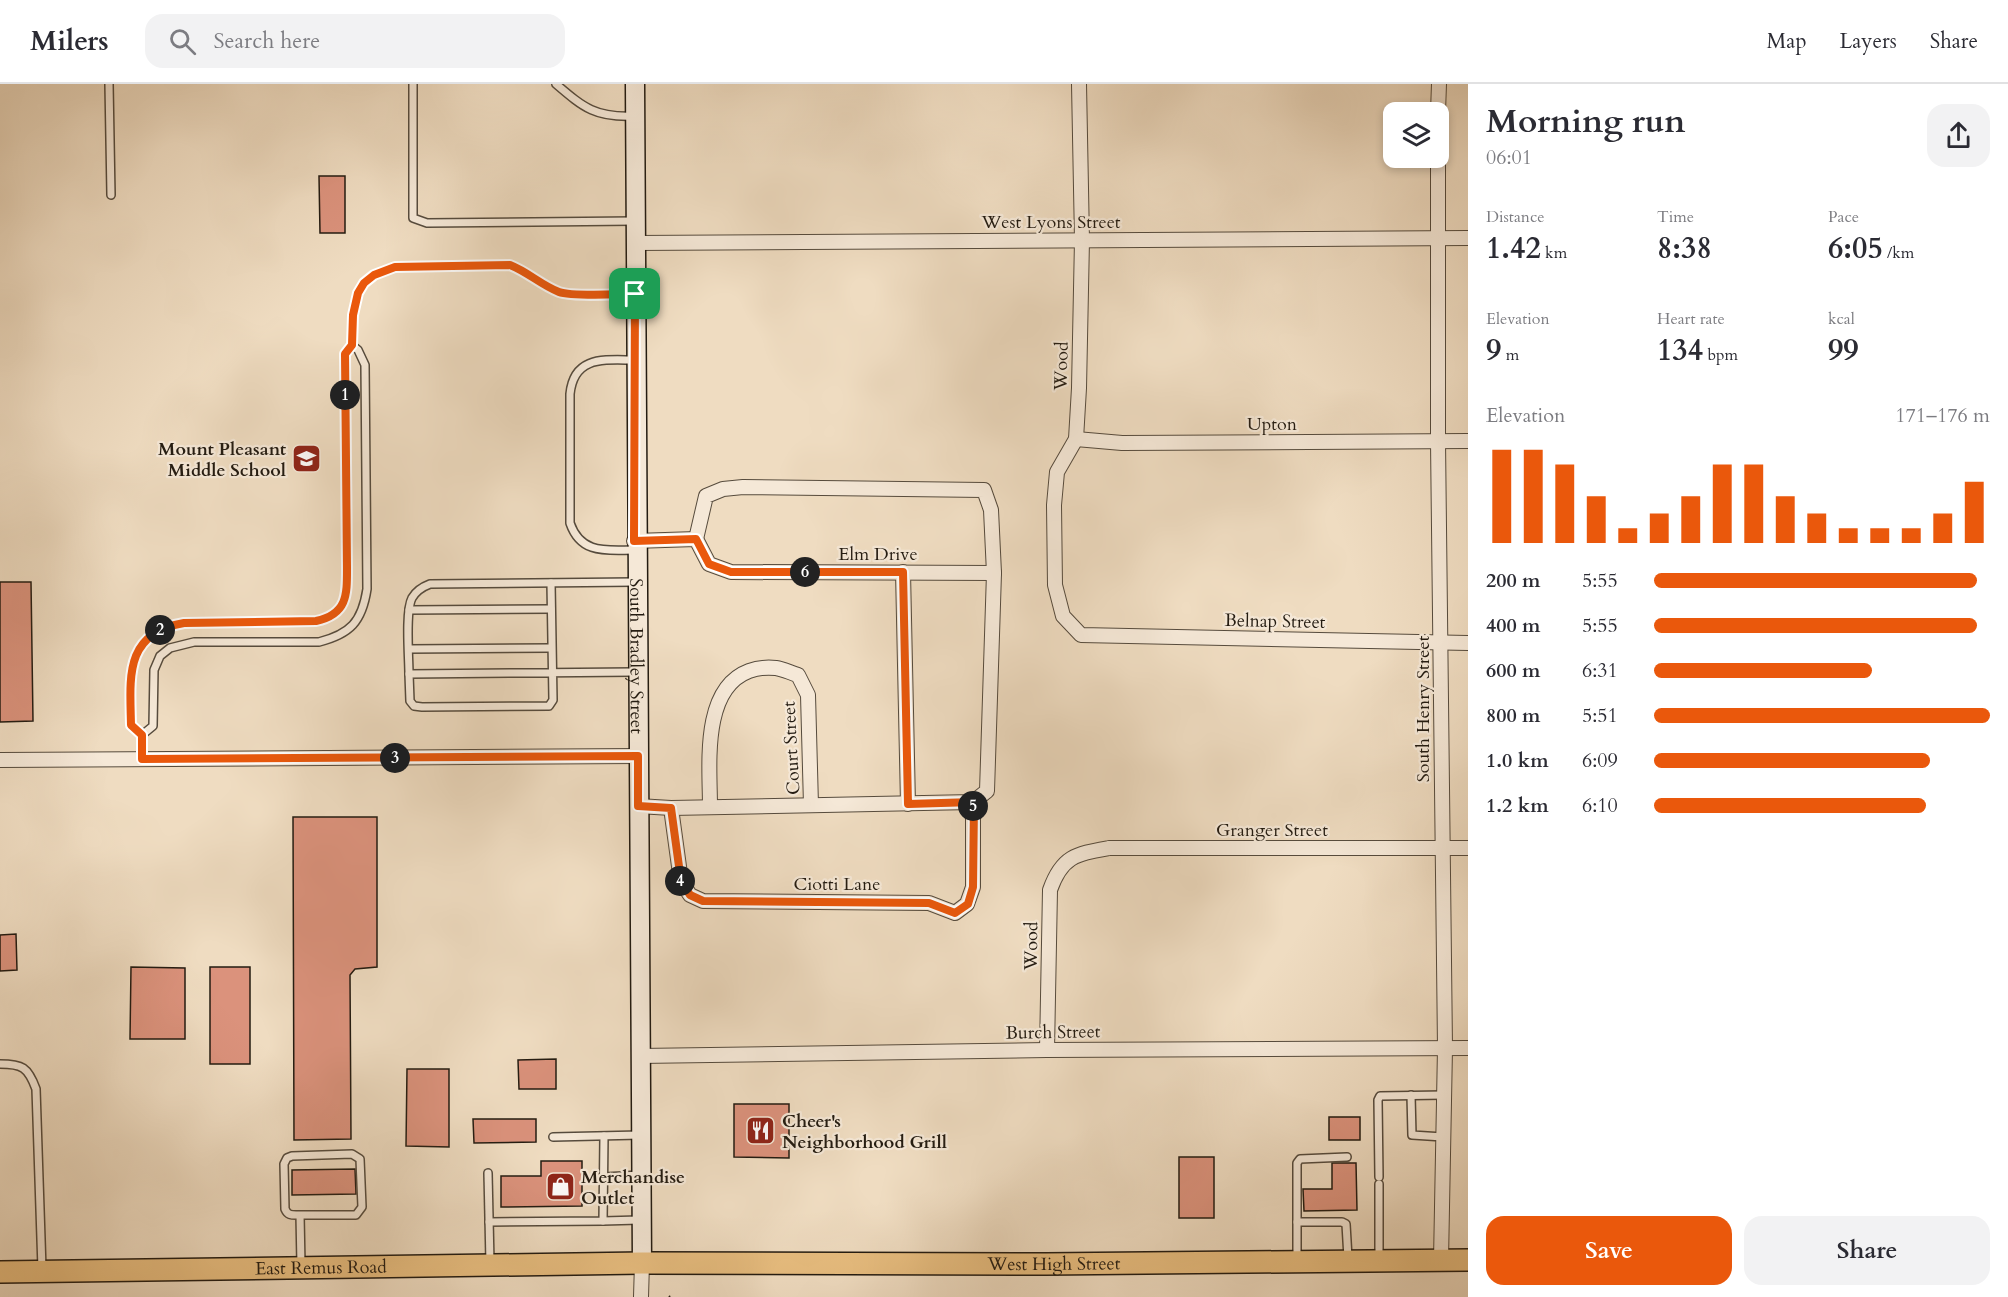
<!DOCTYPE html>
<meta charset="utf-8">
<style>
body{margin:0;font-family:Cardo,serif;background:#f2f2f3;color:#2b2b33;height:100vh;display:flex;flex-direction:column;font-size:22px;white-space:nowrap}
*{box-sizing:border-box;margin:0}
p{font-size:20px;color:#7c7c81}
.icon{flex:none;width:33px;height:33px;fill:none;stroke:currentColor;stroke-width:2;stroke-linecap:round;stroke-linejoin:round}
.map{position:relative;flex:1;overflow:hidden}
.side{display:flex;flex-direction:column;background:#fff;width:540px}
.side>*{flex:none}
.tools{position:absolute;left:1383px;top:18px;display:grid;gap:12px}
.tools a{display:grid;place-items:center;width:66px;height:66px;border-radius:12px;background:#fff;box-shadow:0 3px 9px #0003;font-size:30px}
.pin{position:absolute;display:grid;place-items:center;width:51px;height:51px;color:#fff;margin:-26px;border-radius:12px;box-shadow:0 3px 9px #0006}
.km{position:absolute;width:30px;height:30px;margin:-15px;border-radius:50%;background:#222;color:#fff;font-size:16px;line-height:30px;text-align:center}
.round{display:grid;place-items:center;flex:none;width:63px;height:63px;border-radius:18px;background:#f2f2f3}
.head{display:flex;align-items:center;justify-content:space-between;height:102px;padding:0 18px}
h1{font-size:33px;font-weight:800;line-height:45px}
.stats{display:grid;grid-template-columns:repeat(3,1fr);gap:9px;height:102px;padding:6px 18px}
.stats div{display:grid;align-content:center}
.stats b{font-size:30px;font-weight:800}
.stats small{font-size:16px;font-weight:400}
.stats p{font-size:16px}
.chart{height:168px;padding:12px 18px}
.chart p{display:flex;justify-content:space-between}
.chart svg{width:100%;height:108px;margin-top:6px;stroke:#ea580c;stroke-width:6}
.action{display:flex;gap:12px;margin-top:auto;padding:12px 18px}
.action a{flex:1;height:69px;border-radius:18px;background:#ea580c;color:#fff;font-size:24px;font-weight:800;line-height:69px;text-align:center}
.action a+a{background:#f2f2f3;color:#2b2b33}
ul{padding:0 18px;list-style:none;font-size:20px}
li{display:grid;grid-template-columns:96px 72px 1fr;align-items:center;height:45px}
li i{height:15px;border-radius:8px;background:#ea580c}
header{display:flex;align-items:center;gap:36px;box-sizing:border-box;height:84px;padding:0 30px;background:#fff;border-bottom:2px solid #e1e1e2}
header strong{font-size:28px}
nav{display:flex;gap:33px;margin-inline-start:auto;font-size:21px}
.search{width:420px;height:54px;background:#f2f2f3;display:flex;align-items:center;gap:15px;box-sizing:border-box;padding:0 21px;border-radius:18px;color:#7c7c81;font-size:22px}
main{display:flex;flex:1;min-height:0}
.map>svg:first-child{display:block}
.building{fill:#db927c;stroke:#231b11;stroke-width:1.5}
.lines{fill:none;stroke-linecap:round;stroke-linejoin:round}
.lane-casing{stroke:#564b3d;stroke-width:10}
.street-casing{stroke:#564b3d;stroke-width:16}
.secondary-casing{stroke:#231b11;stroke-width:21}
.primary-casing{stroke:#231b11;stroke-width:24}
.path{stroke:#231b11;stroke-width:2;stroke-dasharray:4.5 3;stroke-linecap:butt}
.lane{stroke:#f5e8d7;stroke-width:7}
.street{stroke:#f5e8d7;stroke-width:14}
.secondary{stroke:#f5e8d7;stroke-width:18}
.primary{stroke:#e8be80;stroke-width:21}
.route-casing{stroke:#fff;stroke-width:12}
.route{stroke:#ea580c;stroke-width:8}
.labels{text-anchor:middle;stroke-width:4.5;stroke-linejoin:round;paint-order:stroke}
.street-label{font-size:18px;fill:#231b11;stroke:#f5e8d7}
.poi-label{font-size:18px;font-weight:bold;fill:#231b11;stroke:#f5e8d7;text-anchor:start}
</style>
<header>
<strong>Milers</strong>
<div class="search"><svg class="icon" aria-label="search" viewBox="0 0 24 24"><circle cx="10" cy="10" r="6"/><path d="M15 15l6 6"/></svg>Search here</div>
<nav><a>Map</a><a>Layers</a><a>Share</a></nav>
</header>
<main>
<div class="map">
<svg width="1468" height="1213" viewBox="0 0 1468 1213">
<rect width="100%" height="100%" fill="#efdcc1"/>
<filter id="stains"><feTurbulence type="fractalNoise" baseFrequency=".00333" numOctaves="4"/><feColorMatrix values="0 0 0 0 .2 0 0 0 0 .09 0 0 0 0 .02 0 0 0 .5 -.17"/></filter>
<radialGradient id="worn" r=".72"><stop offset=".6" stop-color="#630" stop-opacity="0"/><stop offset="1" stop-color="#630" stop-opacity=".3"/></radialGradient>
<g class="building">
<path d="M319 92H345V149H320Z"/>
<path d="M0 498H31L33 637 0 638Z"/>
<path d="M293 733H377V883L355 885 350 891 351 1055 294 1056Z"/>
<path d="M16 850 17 886 0 887V851Z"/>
<path d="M131 883 185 884V955H130Z"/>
<rect x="210" y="883" width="40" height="97"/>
<path d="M556 975V1005H519L518 976Z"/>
<path d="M407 985H449V1063L406 1062Z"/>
<path d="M734 1020H789V1074L734 1073Z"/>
<rect x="1329" y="1033" width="31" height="23"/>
<path d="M473 1035H536V1058L474 1059Z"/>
<rect x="1179" y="1073" width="35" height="61"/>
<path d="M541 1077H582V1122L501 1123V1092H541Z"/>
<path d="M1332 1079H1356L1357 1126 1304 1127 1303 1105H1332Z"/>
<path d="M355 1085 356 1110 292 1111V1086Z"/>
</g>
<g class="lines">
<defs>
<g id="lane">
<path d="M109 0 111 111"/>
<path d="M413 0V134L427 139 635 137"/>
<path d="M556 0C584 24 596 34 635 32"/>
<path d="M634 466C607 466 581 471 570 439V310C574 271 605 276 635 276"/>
<path d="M551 499 553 616 549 622 422 623 414 622 410 617 409 590C484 590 559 588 634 588"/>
<path d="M409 526 551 525"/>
<path d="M409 565 551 564"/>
<path d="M409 590C409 574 405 527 412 514 416 507 422 503 430 500L635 498"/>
<path d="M142 651 131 641C130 592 124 549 184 539L316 537C348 530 347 510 347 483L345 270 352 261 353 231 358 209 364 199 374 191 395 183 510 181C528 188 541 201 559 208 572 213 618 210 635 210"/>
<path d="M142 676V651L153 642 154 586 160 572 170 564 194 558H319C350 550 362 538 367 505L365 281 358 266 352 261"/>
<path d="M0 980C22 980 28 983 36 1005L42 1185"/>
<path d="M1411 1011 1412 1051 1443 1053"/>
<path d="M553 1053 640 1051"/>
<path d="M488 1089 490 1179"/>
<path d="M604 1093 640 1091"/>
<path d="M1379 1093 1378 1016 1380 1012 1444 1011"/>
<path d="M1379 1100V1176"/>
<path d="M300 1131H356L362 1123 360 1075 352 1070 292 1072 287 1074 284 1080 285 1125C288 1132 292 1131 300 1131L301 1181"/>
<path d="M603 1137 639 1136"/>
<path d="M489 1138 603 1137 604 1052"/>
<path d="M1297 1138V1079L1300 1075 1347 1073"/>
<path d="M1297 1175V1138H1342L1346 1140 1348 1174"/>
</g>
<g id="street">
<path d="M1079 0 1082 156 1079 304 1076 355 1057 388 1054 421 1055 501 1063 532 1081 551 1468 559"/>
<path d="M1438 28 1439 0"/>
<path d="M1438 74V357L1445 964 1441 1176"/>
<path d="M635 159 1468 154"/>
<path d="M1076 355 1122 359 1468 357"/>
<path d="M634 457 696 455 709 480 731 488 994 489"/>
<path d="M903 488 908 720"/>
<path d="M0 676 638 672"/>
<path d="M638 722 671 724 973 718 987 707 994 489 991 426 984 406 743 403 723 405 706 412 696 455"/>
<path d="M710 723C710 682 701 605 749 587 757 584 766 583 776 584 783 585 791 589 798 591L808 611 811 721"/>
<path d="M671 724 681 797 690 811 703 817 929 819 955 829 967 820 973 803V718"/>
<path d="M1047 966 1050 806C1062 772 1076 770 1109 764H1468"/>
<path d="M639 972 1047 966 1468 964"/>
<path d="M641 1213 642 1179"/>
</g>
<g id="secondary">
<path id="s1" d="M635 0C635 393 637 786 642 1179"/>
</g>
<g id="primary">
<path id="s2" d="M0 1188 642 1179 1046 1180 1468 1176"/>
</g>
</defs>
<use href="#lane" class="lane-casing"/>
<use href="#street" class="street-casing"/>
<use href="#secondary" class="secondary-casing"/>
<use href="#primary" class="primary-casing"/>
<path class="path" d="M669 1212 670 1213"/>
<use href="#lane" class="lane"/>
<use href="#street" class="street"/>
<use href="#secondary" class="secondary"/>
<use href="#primary" class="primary"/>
</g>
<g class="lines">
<defs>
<path id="route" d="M510 181C528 188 541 201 559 208 572 213 618 210 635 210L634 457 696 455 709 480 731 488H903L908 720 974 718 973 803 968 820 955 829 929 819 703 817 690 811 681 797 671 724 638 722V672L142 675V651L131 641C130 593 124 549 184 539L316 537C348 530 347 510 347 483L345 270 352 261 353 231 358 209 364 199 374 191 395 183Z"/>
</defs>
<use href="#route" class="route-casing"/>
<use href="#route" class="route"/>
</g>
<defs>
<symbol id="school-square" viewBox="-11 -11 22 22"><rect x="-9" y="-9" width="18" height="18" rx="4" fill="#8f2418" stroke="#f5e8d7"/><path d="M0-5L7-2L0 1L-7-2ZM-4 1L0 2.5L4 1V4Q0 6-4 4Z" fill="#fff"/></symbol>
<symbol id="restaurant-square" viewBox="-11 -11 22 22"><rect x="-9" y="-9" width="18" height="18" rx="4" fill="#8f2418" stroke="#f5e8d7"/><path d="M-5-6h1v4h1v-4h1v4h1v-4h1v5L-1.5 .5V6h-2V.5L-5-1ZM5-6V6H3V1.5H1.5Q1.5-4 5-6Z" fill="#fff"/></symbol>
<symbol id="shop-square" viewBox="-11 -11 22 22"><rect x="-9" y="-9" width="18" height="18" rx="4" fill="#8f2418" stroke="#f5e8d7"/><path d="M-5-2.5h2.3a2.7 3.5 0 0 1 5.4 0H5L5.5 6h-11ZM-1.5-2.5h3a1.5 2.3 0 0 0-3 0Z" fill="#fff"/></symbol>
</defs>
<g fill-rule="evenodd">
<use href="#school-square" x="290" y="358" width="33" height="33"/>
<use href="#restaurant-square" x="744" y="1030" width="33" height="33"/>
<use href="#shop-square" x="544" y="1086" width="33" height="33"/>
</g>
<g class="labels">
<g class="street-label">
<text x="1051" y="144">West Lyons Street</text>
<text transform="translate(1061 282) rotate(-88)" y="6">Wood</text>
<text x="1272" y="346">Upton</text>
<text x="878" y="476">Elm Drive</text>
<text transform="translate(1275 537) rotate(1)" y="6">Belnap Street</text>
<text dy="6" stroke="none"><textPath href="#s1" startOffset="572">South Bradley Street</textPath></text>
<text transform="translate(1423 625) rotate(-90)" y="6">South Henry Street</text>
<text transform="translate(791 664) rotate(-93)" y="6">Court Street</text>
<text x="1272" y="752">Granger Street</text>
<text x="837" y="806">Ciotti Lane</text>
<text transform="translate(1031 862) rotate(-89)" y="6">Wood</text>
<text transform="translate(1053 948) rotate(-1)" y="6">Burch Street</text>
<text dy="6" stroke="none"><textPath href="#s2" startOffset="1054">West High Street</textPath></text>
<text dy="6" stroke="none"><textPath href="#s2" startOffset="321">East Remus Road</textPath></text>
</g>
<g class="poi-label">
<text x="286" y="371" text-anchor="end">Mount Pleasant<tspan x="286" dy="21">Middle School</tspan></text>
<text x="782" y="1043">Cheer's<tspan x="782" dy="21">Neighborhood Grill</tspan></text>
<text x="581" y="1099">Merchandise<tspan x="581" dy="21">Outlet</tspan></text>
</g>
</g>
<rect width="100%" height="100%" filter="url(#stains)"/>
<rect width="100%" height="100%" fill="url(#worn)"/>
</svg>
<div class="tools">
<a><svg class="icon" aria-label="layers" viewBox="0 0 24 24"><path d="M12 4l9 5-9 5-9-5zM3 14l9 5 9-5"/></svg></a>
</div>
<div class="pin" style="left:635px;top:210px;background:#1e9e55"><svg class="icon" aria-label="arrive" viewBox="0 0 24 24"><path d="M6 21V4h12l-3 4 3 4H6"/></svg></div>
<b class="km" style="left:345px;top:311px">1</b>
<b class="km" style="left:160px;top:546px">2</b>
<b class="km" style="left:395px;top:674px">3</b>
<b class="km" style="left:680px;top:797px">4</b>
<b class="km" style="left:973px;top:722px">5</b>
<b class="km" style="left:805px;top:488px">6</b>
</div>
<section class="side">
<div class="head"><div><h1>Morning run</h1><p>06:01</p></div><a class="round"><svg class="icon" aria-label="share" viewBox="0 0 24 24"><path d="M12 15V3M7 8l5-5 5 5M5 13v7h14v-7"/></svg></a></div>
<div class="stats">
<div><p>Distance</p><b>1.42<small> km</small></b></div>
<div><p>Time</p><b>8:38</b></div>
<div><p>Pace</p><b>6:05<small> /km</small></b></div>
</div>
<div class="stats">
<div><p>Elevation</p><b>9<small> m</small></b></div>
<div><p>Heart rate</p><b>134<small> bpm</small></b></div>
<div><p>kcal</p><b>99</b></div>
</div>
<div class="chart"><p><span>Elevation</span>171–176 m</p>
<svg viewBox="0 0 160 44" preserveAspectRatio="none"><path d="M5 44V6M15 44V6M25 44V12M35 44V25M45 44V38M55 44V32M65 44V25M75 44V12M85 44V12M95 44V25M105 44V32M115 44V38M125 44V38M135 44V38M145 44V32M155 44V19"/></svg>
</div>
<ul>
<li><b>200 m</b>5:55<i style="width:96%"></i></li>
<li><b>400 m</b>5:55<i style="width:96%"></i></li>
<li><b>600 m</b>6:31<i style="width:65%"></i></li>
<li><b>800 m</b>5:51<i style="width:100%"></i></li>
<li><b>1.0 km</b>6:09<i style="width:82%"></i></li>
<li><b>1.2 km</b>6:10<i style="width:81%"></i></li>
</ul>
<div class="action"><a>Save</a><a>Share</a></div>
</section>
</main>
